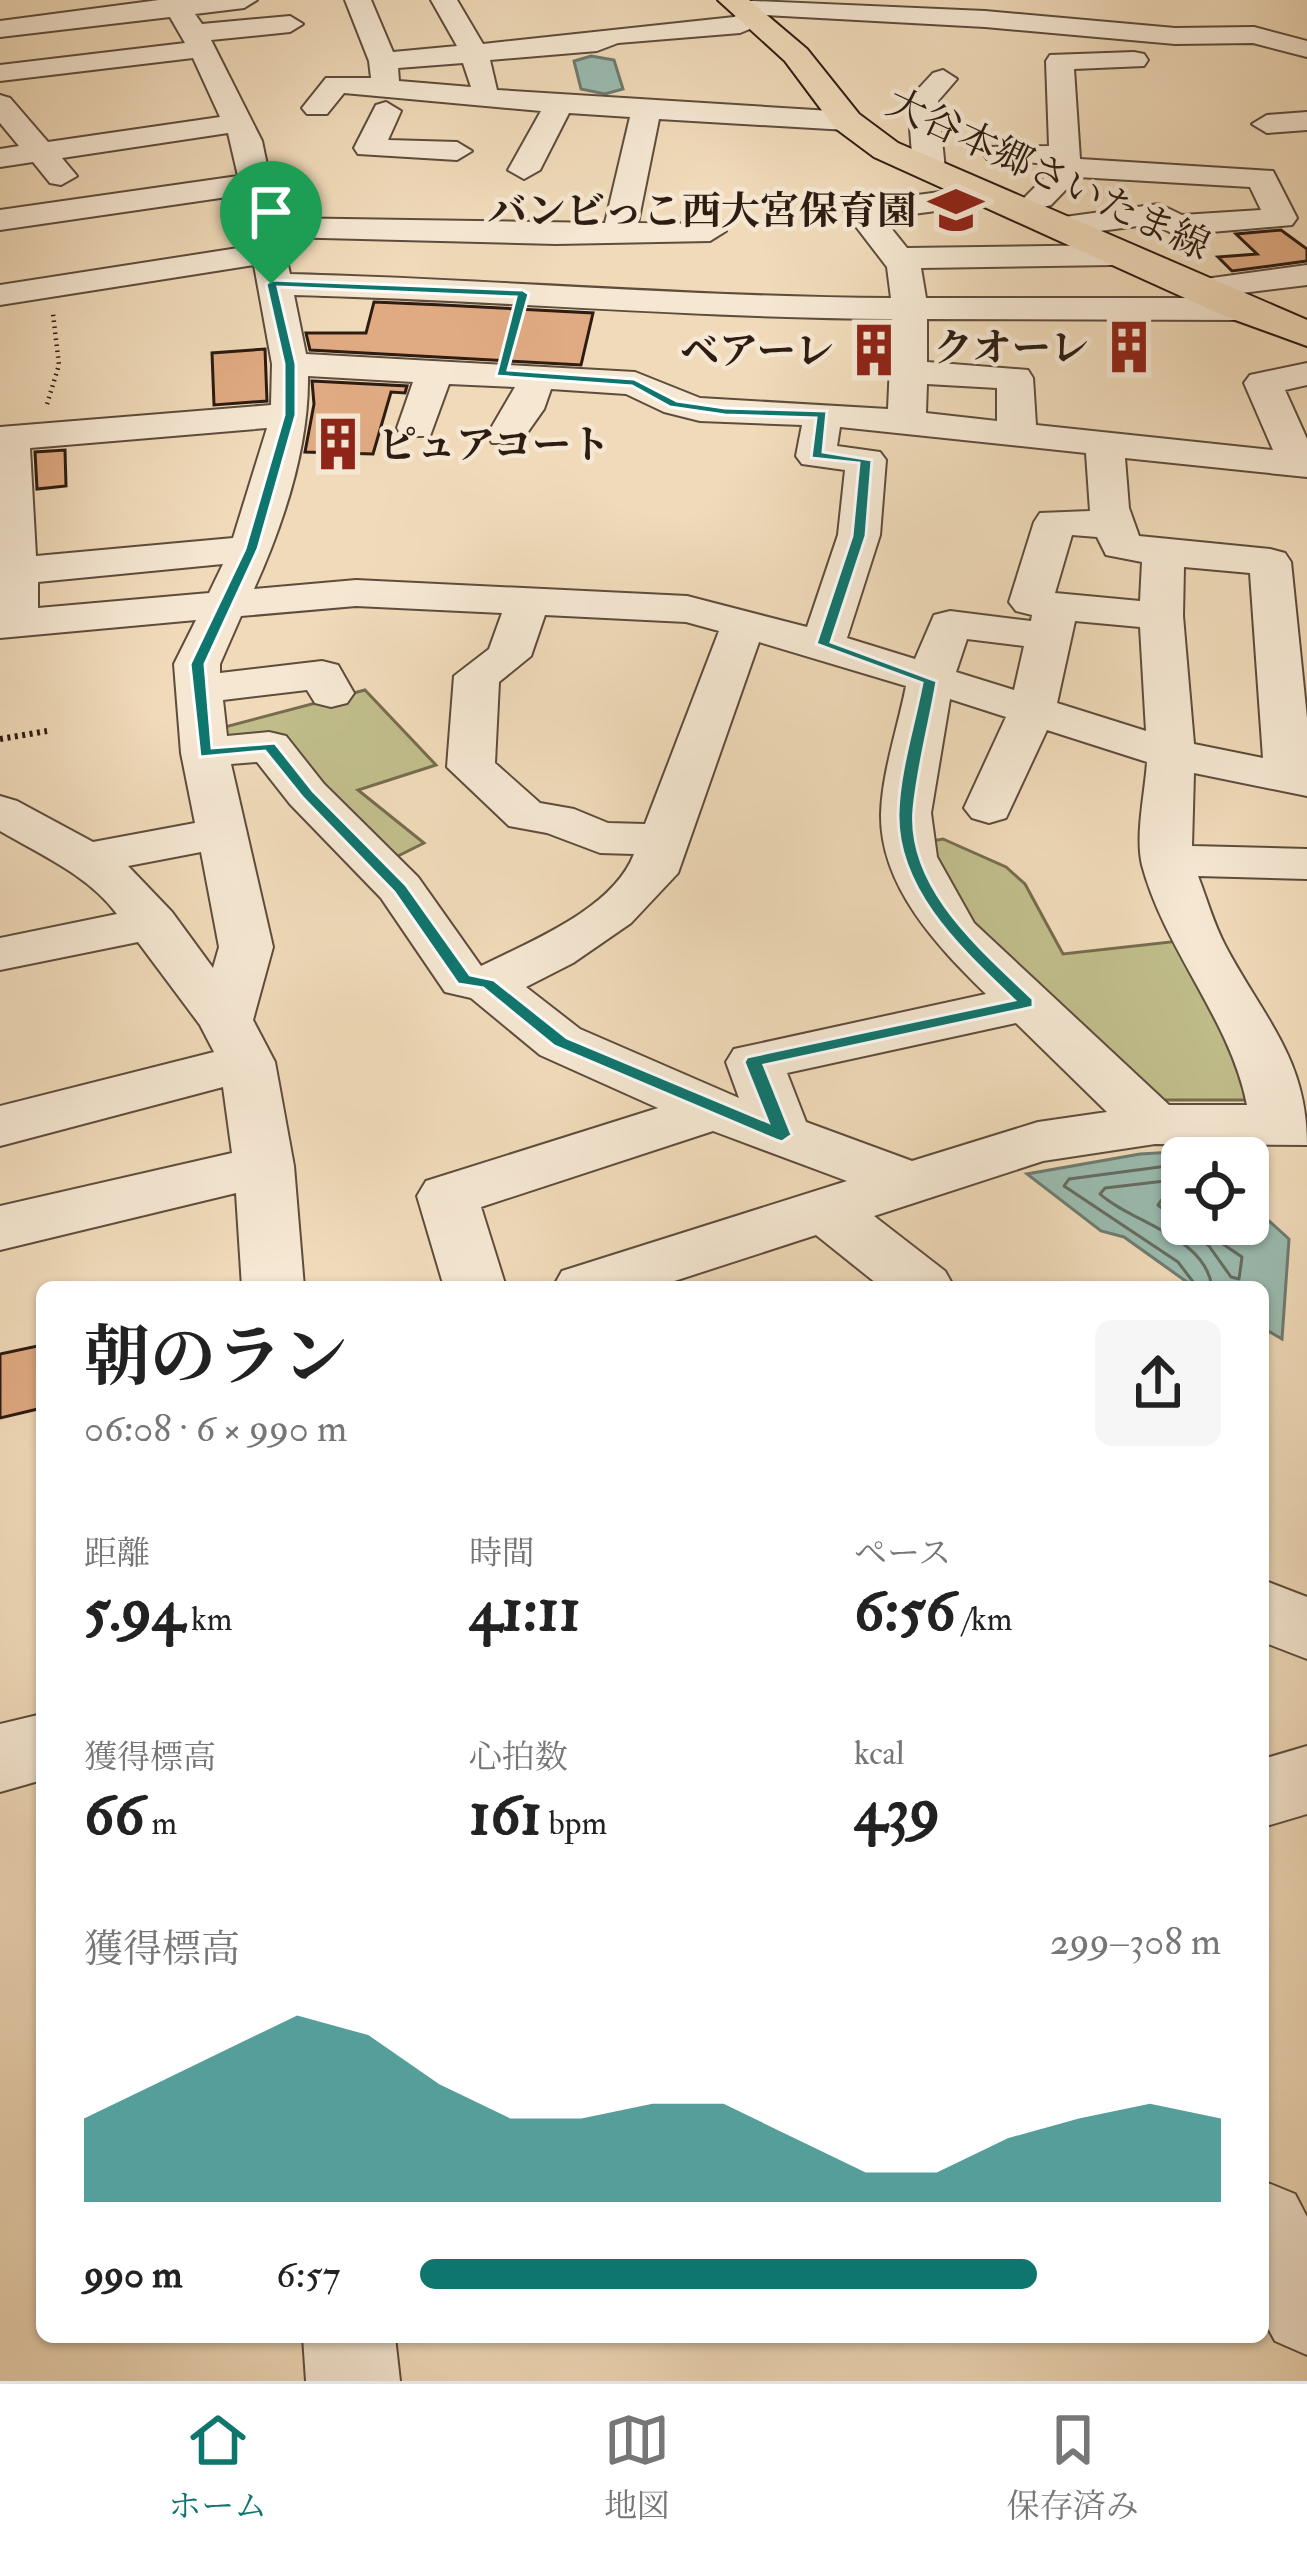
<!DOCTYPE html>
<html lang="ja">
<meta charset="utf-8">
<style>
body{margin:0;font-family:"IM FELL Double Pica","Noto Serif JP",serif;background:#f6f6f6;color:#222;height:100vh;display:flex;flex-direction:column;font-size:45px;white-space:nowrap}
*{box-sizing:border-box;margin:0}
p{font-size:39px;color:#767676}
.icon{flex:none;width:66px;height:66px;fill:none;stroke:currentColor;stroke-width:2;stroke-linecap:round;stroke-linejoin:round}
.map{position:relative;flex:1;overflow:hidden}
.side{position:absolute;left:36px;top:1281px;width:1233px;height:1062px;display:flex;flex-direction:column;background:#fff;border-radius:18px;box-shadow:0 3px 9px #0004}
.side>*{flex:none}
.fabs{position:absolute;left:1161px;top:1137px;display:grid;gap:24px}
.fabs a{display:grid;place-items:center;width:108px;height:108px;border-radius:18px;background:#fff;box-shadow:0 3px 9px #0004;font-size:60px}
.pin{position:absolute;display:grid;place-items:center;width:102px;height:102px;color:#fff;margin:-123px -51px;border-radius:50% 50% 50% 0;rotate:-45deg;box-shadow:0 0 12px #0007}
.pin .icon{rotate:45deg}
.round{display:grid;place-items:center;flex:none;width:126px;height:126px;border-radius:18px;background:#f6f6f6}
.overview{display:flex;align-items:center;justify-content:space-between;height:204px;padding:0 48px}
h1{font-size:66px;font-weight:700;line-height:90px}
.metrics{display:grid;grid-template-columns:repeat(3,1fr);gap:18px;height:204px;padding:12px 48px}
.metrics div{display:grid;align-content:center}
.metrics b{font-size:60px;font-weight:700}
.metrics small{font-size:33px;font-weight:400}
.metrics p{font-size:33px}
.chart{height:336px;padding:24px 48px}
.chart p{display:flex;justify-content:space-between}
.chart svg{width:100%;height:216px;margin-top:12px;fill:#0f766e;opacity:.7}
ul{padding:0 48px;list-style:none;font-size:39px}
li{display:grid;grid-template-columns:192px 144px 1fr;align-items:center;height:90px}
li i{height:30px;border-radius:15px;background:#0f766e}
.dock{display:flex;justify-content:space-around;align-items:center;height:168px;border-top:3px solid #e0e0e0;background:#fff;font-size:33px;color:#767676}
.dock a{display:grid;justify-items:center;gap:6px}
.dock .selected{color:#0f766e}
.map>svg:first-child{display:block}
.green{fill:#c0bd8b;stroke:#766c4e;stroke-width:3}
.water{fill:#9abbaf;stroke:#6e7b70;stroke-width:3}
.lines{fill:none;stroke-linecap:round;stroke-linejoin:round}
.shore{stroke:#646c60;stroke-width:3}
.building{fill:#e0aa82;stroke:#2d1c12;stroke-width:3}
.minor-casing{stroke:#5e4c3c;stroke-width:4}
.major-casing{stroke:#2d1c12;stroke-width:4}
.path-far1{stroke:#2d1c12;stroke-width:4.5;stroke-dasharray:1.5 4.5;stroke-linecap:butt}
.path{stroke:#2d1c12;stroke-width:6;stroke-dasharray:3 4.5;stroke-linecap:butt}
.minor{fill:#f5e7d2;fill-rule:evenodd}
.major{fill:#f0dab9;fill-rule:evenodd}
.route{fill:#0f766e;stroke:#fff;stroke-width:3;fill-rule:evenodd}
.labels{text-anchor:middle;stroke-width:9;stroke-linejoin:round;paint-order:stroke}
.far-street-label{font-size:39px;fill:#2d1c12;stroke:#f5e7d2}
.far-poi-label{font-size:39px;font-weight:bold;fill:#2d1c12;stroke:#f5e7d2;text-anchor:end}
</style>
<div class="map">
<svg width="1307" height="2381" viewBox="0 0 1307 2381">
<rect width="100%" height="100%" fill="#f0dab9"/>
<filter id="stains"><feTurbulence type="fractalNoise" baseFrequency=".00167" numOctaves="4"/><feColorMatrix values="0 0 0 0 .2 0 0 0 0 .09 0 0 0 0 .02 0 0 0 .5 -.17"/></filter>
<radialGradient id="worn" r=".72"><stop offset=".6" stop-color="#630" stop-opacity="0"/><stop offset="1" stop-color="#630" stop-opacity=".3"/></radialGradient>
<g class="green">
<path d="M365 690 436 765 358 790 424 843 382 864 272 743 224 747 221 728Z"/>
<path d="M943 839 1006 867 1025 884 1063 954 1179 941 1261 1100H1153L966 929 920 843Z"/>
</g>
<g class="water">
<path d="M591 56 614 60 623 89 605 94 581 89 574 61Z"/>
<path d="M1191 1151 1199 1158H1182V1224H1248V1202L1289 1239 1282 1339 1263 1328V1287H1194L1124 1237 1101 1231 1027 1174 1140 1154Z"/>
</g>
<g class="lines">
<g class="shore">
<path d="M1182 1164 1069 1179 1064 1186 1178 1262 1197 1287"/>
<path d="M1182 1179 1105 1188 1100 1194C1132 1223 1205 1236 1212 1287"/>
<path d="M1182 1200 1163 1198 1158 1205 1209 1246 1231 1277 1239 1279 1242 1257 1220 1242 1209 1224"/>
</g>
</g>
<g class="building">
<path d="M1281 230 1307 249V261L1232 271 1218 257 1257 254 1236 234Z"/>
<path d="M374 302 443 305 593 313 581 365 310 350 306 333H366Z"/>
<path d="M265 349 267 401 214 405 212 353Z"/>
<path d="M312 381 407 386 405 393 391 392 373 454 305 452 314 404Z"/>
<path d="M65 450 66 486 37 489 35 452Z"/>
<path d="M42 1345V1408L0 1418V1354Z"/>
</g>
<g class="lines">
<defs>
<g id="minor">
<path d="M159 0H257L244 8 195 14 202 24 290 16 303 24 290 32 211 40 262 141 278 218 605 223 630 117 569 113 540 170 524 179 508 170 541 111 344 93 327 114H307L302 108 326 78H371L369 61 345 0H371L393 52 457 46 431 0H457L483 44 734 17 740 14 726 6 731 0 985 11 1175 28 1254 27 1307 41V57L1253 43 1175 44 985 27 765 15 762 24 740 33 618 43 597 51 490 60 497 90 847 112 862 121 847 130 659 119 638 223 722 224 726 231 710 241 556 244 282 237 290 274C490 279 690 297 891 298L887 267 844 211 849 204 993 185 1009 195 1004 202 883 218 907 248 1113 245 1130 255 1113 265 921 268 926 298H1191L1178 289 1183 282 1307 265V285L1202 298 1253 302 1259 309 1253 316 1241 320 927 319V362L1028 370 1033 378 1036 425 1273 450 1244 383 1250 375 1307 363V385L1285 390 1307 439V477L1125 458 1129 508 1139 536 1270 549 1285 553 1291 562 1307 718V796L1194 773 1192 846 1307 849V879L1198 876C1207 899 1214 925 1226 947 1265 1020 1307 1059 1307 1145L1155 1144 1043 1161 874 1216 945 1271 954 1287H881L816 1235 656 1287H553L562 1271 847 1181 713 1131 481 1207 506 1287H444L417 1196 426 1181 658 1108 540 1055 471 998 445 992 381 898 290 804 257 762 231 764 273 947 253 1020 275 1062 294 1166 304 1287H242L236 1193 0 1250V1206L232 1153 223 1087 0 1146V1106L214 1052 200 1025 138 942 0 970V938L117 914C88 875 41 855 0 831V796L17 801 93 842 195 823 181 753 174 664 196 620 0 638V427L271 405 272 364 254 265 0 305V285L251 246 241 195 0 230V210L238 176 228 133 62 158 77 176 61 185 50 183 33 162 0 167V149L19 146 0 123V95L10 98 48 142 220 117 193 58 0 81V65L185 43 170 17 0 37V21ZM463 63 471 87 399 81 398 68ZM294 295C493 300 693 318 892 319L888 409 700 398 635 372 306 354ZM308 376 413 382 397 428 402 436H430L449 384 515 387 487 435 492 443H520L544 409 551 389 626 394 664 412 700 421 802 425 796 456 802 464 845 470 838 535 807 627 687 596 356 580 254 589C283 525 309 447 308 376ZM927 384 997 388V421L926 413ZM840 427 1086 453 1090 511 1040 513 1034 522 1009 602 1016 611 1032 615 1031 621 950 611 934 615 915 659 847 638 880 535 886 460 880 452 837 446ZM267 428 233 538 36 556 30 448ZM1072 535 1097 537 1106 555 1142 562 1140 601 1055 593ZM223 564 209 593 38 608V582ZM1184 567 1250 573 1263 758 1194 744 1183 616ZM356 606 502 613 489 649 454 676 447 767 509 826 547 833 600 853 634 854C613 909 531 941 481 966L418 877 324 784 286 736 269 732 227 736 223 700 307 690 315 703 331 707 347 703 354 693 338 665 322 661 220 673V664L241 616ZM545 615 686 622 719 631 645 824 608 823 574 809 540 803 495 763 499 682 531 656ZM1075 621 1140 627 1146 731 1057 703ZM967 639 1024 646 1014 690 956 672ZM759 642 906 686C898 727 882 773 881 814 880 887 938 947 986 994L734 1049 726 1062 739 1098 580 1029 526 987 573 963 631 923 678 873ZM950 699 1006 717 964 808 972 818 989 823 1006 818 1047 730 1147 762C1145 793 1135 835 1142 865 1165 951 1230 1019 1247 1105H1169L974 923 937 857 931 813ZM201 852 219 947 213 968 172 912 128 866ZM1016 1023 1107 1112 1038 1122 912 1161 806 1122 787 1073Z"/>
<path d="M1134 52 1144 54 1148 60 1144 66 1074 69 1080 159 1273 171 1297 218 1292 225 1176 235 1153 224 1062 236 1050 233 1046 226 1050 219 1159 204 1182 215 1261 210 1250 187 1078 177 1051 205 1040 208 1024 198 1047 175 1049 164 987 159 983 153 987 147 1049 146 1046 61 1050 55Z"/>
<path d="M943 70 957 79 938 101 945 169 929 178 913 169 908 100 933 73Z"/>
<path d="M386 102 401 111 388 140 457 142 472 151 457 160 358 154 354 148 376 105Z"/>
<path d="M1307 112V130L1267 133 1252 124 1267 115Z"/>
<path d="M1263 1580 1307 1597V1659L1263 1642Z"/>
<path d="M42 1714V1780L0 1792V1724Z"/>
<path d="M1307 1746V1814L1263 1827V1759Z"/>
<path d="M1263 2181 1295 2194 1307 2217V2355L1275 2341 1263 2319Z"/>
<path d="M303 2337H395L400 2381H306Z"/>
</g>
<path id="major" d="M718 0H749L807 49 859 114 898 143 1307 320V346L1227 317 874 157 835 128 785 61Z"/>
</defs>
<use href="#minor" class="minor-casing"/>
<use href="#major" class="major-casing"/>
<path class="path-far1" d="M47 404 59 365 53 314"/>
<path class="path" d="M0 739 47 731"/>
<use href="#minor" class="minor"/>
<use href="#major" class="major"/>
</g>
<path class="route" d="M271 280 523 290 529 294 508 370 634 379 677 401 725 408 827 411 823 452 872 460 866 536 831 642 937 681C930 723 918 766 914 809 907 888 982 950 1033 999V1007L764 1065 792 1135 782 1142 776 1140 554 1046 483 988 458 984 394 892 302 797 265 751 200 757 190 664 245 549 284 415V364L266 284ZM278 287 516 297 496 376 632 386 670 407 725 415 816 418 811 458 859 463 852 536 816 644 922 683C914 725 899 771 898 813 896 891 963 951 1014 1000L747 1057 744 1062 768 1122 567 1038 494 980 470 975 406 885 313 791 275 743 212 748 205 664 258 549 296 415V364Z"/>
<defs>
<symbol id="school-bare" viewBox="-9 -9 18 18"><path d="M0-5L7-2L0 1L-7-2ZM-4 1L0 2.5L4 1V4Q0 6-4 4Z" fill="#8f2418" stroke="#f5e7d2" stroke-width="2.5" paint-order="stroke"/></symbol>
<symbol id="building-bare" viewBox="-9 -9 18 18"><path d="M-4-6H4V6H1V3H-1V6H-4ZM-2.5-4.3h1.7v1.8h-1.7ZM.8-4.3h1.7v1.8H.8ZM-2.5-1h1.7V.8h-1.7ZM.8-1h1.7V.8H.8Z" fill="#8f2418" stroke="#f5e7d2" stroke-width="2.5" paint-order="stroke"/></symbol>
</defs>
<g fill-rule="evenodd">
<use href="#school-bare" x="918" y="172" width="76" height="76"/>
<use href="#building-bare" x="1091" y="309" width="76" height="76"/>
<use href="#building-bare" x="836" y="312" width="76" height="76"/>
<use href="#building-bare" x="300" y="406" width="76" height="76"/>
</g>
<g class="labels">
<g class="far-street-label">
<text transform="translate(1049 173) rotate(25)" y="14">大谷本郷さいたま線</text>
</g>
<g class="far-poi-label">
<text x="916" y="224">バンビっこ西大宮保育園</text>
<text x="1089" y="361">クオーレ</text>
<text x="834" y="364">ベアーレ</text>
<text x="378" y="458" text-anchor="start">ピュアコート</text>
</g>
</g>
<rect width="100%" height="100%" filter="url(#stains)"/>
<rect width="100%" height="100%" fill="url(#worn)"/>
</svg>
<div class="fabs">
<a><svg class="icon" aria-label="locate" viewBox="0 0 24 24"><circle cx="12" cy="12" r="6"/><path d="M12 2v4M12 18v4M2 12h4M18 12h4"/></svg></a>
</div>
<div class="pin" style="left:271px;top:284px;background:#1e9e55"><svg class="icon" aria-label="arrive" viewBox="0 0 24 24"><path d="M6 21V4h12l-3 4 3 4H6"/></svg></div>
<section class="side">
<div class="overview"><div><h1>朝のラン</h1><p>06:08 · 6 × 990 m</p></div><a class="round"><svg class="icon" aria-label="share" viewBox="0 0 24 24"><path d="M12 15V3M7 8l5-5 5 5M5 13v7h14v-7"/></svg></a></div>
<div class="metrics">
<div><p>距離</p><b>5.94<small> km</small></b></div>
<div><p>時間</p><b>41:11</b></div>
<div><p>ペース</p><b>6:56<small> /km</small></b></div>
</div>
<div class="metrics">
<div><p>獲得標高</p><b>66<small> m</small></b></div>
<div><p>心拍数</p><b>161<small> bpm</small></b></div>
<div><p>kcal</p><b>439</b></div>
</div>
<div class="chart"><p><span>獲得標高</span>299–308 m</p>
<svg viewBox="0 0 160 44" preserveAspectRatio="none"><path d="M0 44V27L10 20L20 13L30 6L40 10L50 20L60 27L70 27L80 24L90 24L100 31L110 38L120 38L130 31L140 27L150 24L160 27V44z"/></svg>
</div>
<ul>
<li><b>990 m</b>6:57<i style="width:77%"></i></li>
</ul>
</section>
</div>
<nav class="dock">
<a class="selected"><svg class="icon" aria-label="home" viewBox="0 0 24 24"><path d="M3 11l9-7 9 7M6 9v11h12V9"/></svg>ホーム</a>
<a><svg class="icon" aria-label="map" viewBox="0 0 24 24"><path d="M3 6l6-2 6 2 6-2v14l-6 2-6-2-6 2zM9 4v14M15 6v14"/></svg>地図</a>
<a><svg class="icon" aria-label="saved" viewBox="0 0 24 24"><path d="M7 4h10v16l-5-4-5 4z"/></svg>保存済み</a>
</nav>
